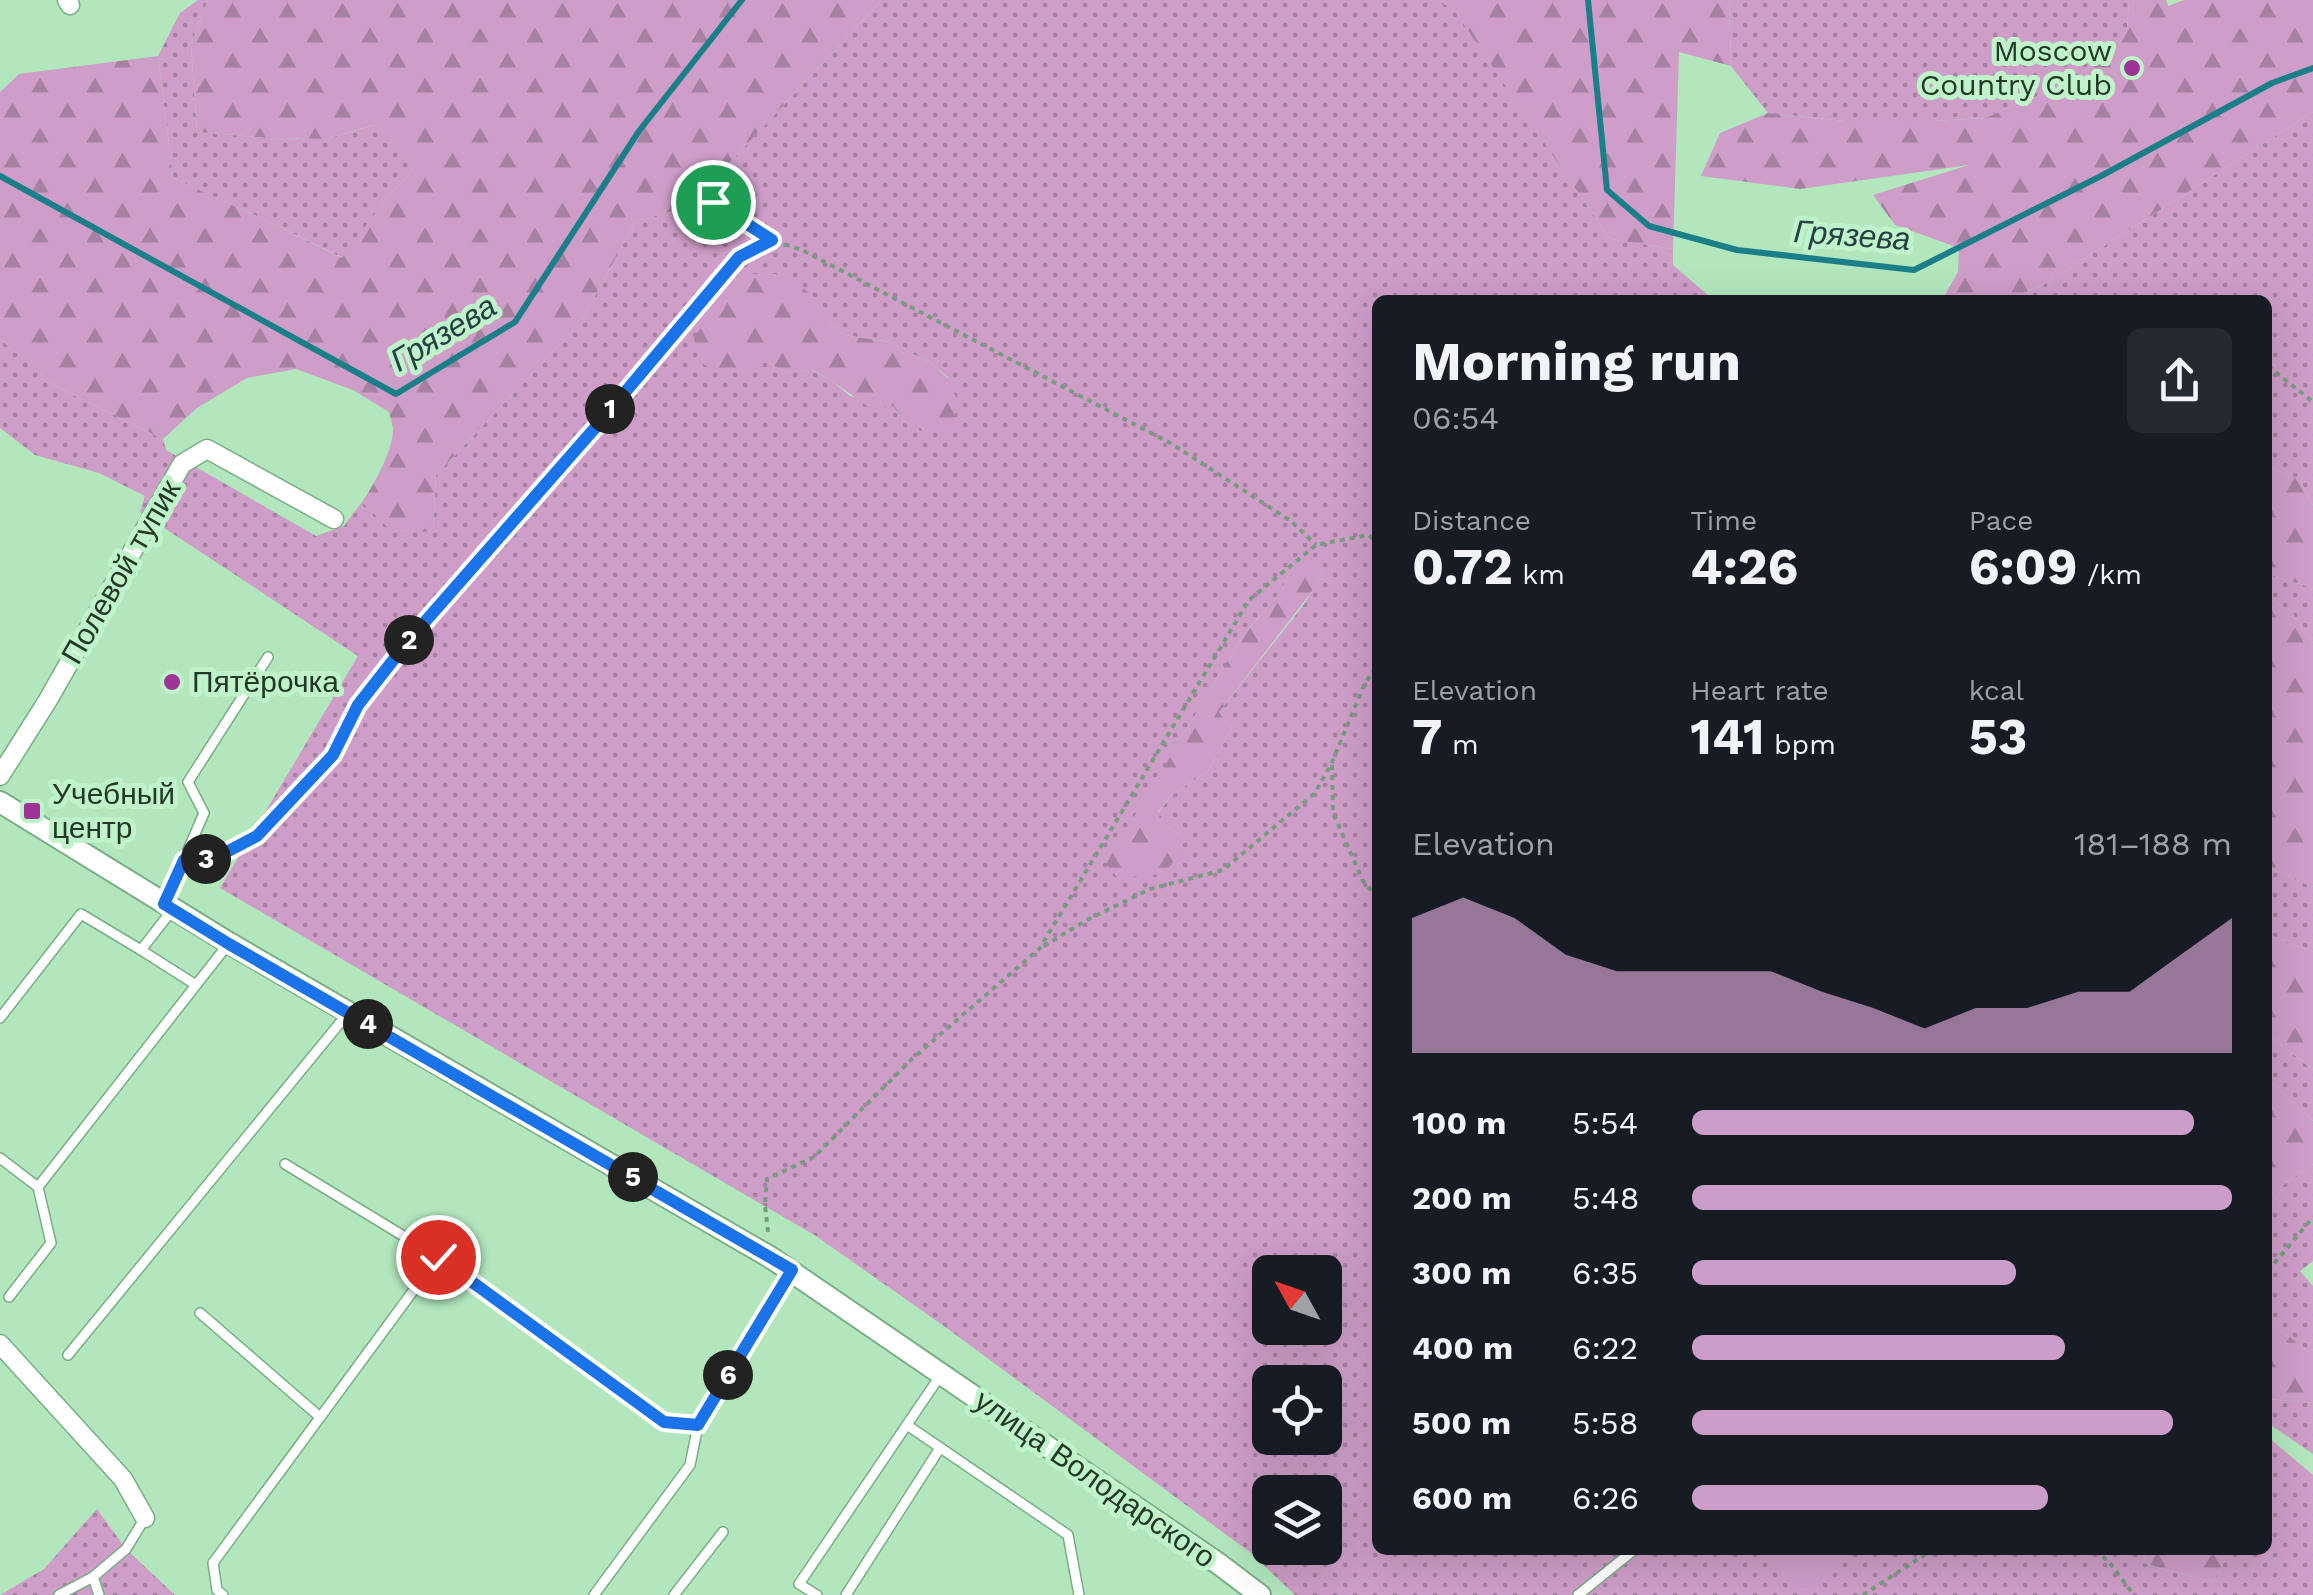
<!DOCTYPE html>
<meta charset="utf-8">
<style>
body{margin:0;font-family:"Work Sans",sans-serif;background:#242831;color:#f1f3f6;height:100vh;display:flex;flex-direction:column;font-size:38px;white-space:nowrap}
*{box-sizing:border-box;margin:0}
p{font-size:32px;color:#9ea1a6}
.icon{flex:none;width:55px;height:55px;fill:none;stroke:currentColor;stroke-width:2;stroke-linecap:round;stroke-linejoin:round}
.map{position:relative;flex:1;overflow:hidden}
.side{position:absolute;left:1372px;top:295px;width:900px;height:1260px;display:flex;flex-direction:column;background:#171b24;border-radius:15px;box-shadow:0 10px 40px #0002}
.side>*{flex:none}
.needle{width:65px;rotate:310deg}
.buttons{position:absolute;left:1252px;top:1255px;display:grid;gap:20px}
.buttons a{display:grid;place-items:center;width:90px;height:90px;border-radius:15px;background:#171b24;box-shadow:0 10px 40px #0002;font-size:50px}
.pin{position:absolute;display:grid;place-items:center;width:85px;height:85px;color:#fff;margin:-42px;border:5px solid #fff;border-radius:50%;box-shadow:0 2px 10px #0007}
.km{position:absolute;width:50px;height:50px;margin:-25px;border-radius:50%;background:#222;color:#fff;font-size:28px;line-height:50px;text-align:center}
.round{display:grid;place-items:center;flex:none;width:105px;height:105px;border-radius:15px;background:#242831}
.head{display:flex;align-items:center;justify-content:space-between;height:170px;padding:0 40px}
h1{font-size:55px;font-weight:700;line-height:75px}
.metrics{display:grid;grid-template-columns:repeat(3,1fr);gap:15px;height:170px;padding:10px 40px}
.metrics div{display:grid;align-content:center}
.metrics b{font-size:50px;font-weight:700}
.metrics small{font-size:28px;font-weight:400}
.metrics p{font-size:28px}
.chart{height:280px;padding:20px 40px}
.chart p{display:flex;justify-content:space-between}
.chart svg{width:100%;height:180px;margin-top:10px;fill:#cc9dcb;opacity:.7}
ul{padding:0 40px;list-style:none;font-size:32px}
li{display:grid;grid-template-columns:160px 120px 1fr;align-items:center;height:75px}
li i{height:25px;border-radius:12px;background:#cc9dcb}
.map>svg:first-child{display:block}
.grass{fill:url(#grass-dots);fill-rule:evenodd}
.forest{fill:url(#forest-firs)}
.pitch{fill:#ce9dc8}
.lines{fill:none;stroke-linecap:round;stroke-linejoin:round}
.stream{stroke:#1b7f89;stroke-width:6}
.service-casing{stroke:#7bad86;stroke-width:12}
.minor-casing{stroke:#7bad86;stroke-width:21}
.tertiary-casing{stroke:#7bad86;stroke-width:24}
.path{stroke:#769d7e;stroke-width:4;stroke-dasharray:5 5;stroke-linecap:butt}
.service{stroke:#fff;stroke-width:9}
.minor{stroke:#fff;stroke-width:18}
.tertiary{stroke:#fff;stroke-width:20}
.route-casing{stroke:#fff;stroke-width:20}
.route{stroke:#1a73e8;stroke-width:12}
.poi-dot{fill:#9e3496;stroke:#bff4ca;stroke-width:4}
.labels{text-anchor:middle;stroke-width:10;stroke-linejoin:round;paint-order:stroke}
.poi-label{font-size:30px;fill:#243828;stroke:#bff4ca;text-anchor:start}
.street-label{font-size:30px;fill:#243828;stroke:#bff4ca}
.water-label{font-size:32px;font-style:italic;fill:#264045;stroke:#bff4ca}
</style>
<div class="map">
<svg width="2313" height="1595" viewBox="0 0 2313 1595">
<defs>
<pattern id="grass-dots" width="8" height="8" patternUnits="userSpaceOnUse" patternTransform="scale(2.5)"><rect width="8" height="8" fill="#ce9dc8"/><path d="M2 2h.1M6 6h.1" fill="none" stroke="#a781a2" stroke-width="1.8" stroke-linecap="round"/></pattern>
<pattern id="forest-firs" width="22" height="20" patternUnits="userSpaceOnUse" patternTransform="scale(2.5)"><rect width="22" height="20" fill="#ce9dc8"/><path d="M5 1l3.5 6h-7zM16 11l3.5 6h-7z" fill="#a781a2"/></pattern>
</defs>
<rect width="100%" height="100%" fill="#b2e7bd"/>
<g class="grass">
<path d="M198 0H208L191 44 197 132 268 138 326 139 374 125 414 168 383 203 343 258 270 222 173 178 158 56 180 13Z"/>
<path d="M882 0H1429L1452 6 1610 239 1673 249V265L1709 296 1718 300H1378V1550H2143L2145 1563C2167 1572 2190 1575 2213 1582L2230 1550H2268V1437L2313 1475V1595H1295L1251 1553 948 1329 816 1236 220 888 358 656 140 512 145 496 99 473 35 455 0 428V339L55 386 163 439 166 450 316 536 344 526 362 502 391 530 433 531 436 475 581 322 635 222 689 206ZM815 299 827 319 844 335 890 342 932 364 949 378 906 424 893 406 850 396 832 381 811 370 788 373 766 362ZM1322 568 1313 590 1302 607 1219 712 1231 729 1209 770 1172 795 1158 813 1166 824 1181 836 1141 874 1118 877 1107 863 1241 638 1281 591 1290 572ZM1270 1272H1325V1328H1270ZM1270 1382H1325V1438H1270ZM1270 1492H1325V1548H1270Z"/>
<path d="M1729 0H2129L2127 31 2074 81 1985 118 1932 121H1845L1768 113 1731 66Z"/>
<path d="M2313 112V506L2300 479 2268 467V300H2006L2043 285Z"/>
<path d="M2268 574 2313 588V643L2291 611 2268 598Z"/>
<path d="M2268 868 2313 887V952L2268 934Z"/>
<path d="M2268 1034 2313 1070V1121L2268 1079Z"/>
<path d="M2313 1164V1261L2300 1271 2313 1286V1349L2308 1351 2274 1325 2268 1329V1214L2283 1185Z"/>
<path d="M2268 1399 2313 1403V1454L2268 1423Z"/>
<path d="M97 1509 126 1549 175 1595H0L44 1569Z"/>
</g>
<g class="forest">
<path d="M208 0H882L689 206 635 222 581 322 436 475 433 532 391 530 362 502C374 485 394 449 393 428 393 427 389 413 389 412L353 390 296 369 247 378 197 408 163 439 55 386 0 339V92L19 74 158 56 173 178 270 222 342 258 383 203 414 168 373 125 326 139 268 138 197 132 191 44Z"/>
<path d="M1429 0H1729L1731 66 1679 52 1673 249 1610 239 1452 7Z"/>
<path d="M2129 0H2166L2168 6 2184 0H2313V112L2043 285 2006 300H1942L1958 272 1959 248 1895 225 1873 195 1969 165 1800 189 1701 176 1720 133 1768 113 1845 121H1932L1985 118 2074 81 2127 31Z"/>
<path d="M753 274H776L797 283 816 299 827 319 844 335 890 342 932 364 949 379 957 401 953 426 928 434 906 424 893 406 870 408 832 381 812 370 788 373 766 362C735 373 726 379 698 361L694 338 731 281Z"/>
<path d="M2268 467 2300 479 2313 506V588L2268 574Z"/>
<path d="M1306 557 1322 568 1313 590 1219 712 1231 729 1209 770 1172 795 1158 812 1166 824 1181 836 1177 858 1163 874 1118 878 1106 864 1241 638 1281 591 1290 572Z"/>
<path d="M2268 598 2291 611 2313 643V887L2268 868Z"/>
<path d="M2268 934 2313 952V1070L2268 1034Z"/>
<path d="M2268 1079 2313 1121V1164L2283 1185 2268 1214Z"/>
<path d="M2274 1325 2308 1351 2313 1349V1403L2268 1399V1329Z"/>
<path d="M2143 1550H2230L2213 1582C2190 1575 2167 1572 2145 1563Z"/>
</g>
<path class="pitch" d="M1766 1550H1845L1805 1588Z"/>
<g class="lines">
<g class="stream">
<path d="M1588 0 1607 190 1649 226 1737 250 1914 270 2101 176 2272 83 2313 68"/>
<path d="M0 176 396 394 515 322 639 131 742 0"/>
</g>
<defs>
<g id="service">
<path d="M166 901 204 813 188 782 268 657"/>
<path d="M141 950 196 985"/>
<path d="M0 1018 81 914 141 950 173 909"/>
<path d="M0 1158 38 1187 229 943"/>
<path d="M285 1164 438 1257 664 1422 698 1425"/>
<path d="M9 1297 51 1243 38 1187"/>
<path d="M200 1313 320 1417"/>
<path d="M68 1355 348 1013"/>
<path d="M907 1425 1068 1535 1079 1595"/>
<path d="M93 1577 99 1595"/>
<path d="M59 1595 93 1577 126 1549 145 1518"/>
<path d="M223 1595 217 1590 213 1563 438 1257"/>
<path d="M594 1595 690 1465 698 1425 790 1273"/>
<path d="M674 1595 723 1532"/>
<path d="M817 1595 799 1584 940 1376"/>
<path d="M846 1595 940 1448"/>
<path d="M1578 1595 1634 1550"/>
</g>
<g id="minor">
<path d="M67 0 70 5"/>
<path d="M0 776 48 700 182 464 207 449 334 519"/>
<path d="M0 1344 123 1479 145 1518"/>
</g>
<path id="tertiary" d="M0 802 229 943 770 1257 1219 1564 1260 1595"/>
</defs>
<use href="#service" class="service-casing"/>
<use href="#minor" class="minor-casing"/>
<use href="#tertiary" class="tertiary-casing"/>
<g class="path">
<path d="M687 176 713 202 772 240"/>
<path d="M2268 366 2313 402"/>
<path d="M1332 765 1333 813 1363 881 1378 898"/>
<path d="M198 859 215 858 257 835 333 755 358 705 409 640 595 428 739 257 772 240 802 250 1172 444 1291 521 1316 545"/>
<path d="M1044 946 1087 920 1150 889 1223 870 1315 793 1332 762 1365 683 1378 664"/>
<path d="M768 1232 765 1205 767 1179 814 1157 912 1059 1040 948 1249 600 1316 545 1368 535 1378 542"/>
<path d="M2268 1271 2313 1217"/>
<path d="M2095 1550 2109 1562 2134 1595"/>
<path d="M1863 1595 1932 1550"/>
</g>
<use href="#service" class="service"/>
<use href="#minor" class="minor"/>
<use href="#tertiary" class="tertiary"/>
</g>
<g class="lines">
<defs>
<path id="route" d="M438 1257 664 1422 698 1425 792 1270 229 944 164 904 184 860 215 858 257 836 333 755 358 705 409 640 595 428 739 257 772 240 713 202"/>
</defs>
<use href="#route" class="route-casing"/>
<use href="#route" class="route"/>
</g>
<g class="poi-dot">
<circle cx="2132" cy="68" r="10"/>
<circle cx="172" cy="682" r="10"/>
<rect x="22" y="801" width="20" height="20" rx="5"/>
</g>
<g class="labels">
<g class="poi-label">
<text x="2112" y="61" text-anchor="end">Moscow<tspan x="2112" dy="34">Country Club</tspan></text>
<text x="192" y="692">Пятёрочка</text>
<text x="52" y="804">Учебный<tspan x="52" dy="34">центр</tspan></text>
</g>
<g class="street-label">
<text transform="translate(121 572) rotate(-60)" y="10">Полевой тупик</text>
<text transform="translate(1095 1479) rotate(35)" y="10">улица Володарского</text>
</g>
<g class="water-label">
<text transform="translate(1852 235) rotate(4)" y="11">Грязева</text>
<text transform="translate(443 333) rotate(-31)" y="11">Грязева</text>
</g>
</g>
</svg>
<div class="buttons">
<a><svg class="needle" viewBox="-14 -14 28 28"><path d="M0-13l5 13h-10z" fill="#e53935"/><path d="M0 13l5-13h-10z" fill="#9ea1a6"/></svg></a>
<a><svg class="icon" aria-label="locate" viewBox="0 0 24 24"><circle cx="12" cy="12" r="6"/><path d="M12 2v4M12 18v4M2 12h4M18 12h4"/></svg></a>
<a><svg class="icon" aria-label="layers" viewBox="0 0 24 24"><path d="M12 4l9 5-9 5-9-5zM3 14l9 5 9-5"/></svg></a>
</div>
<div class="pin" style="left:713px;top:202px;background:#1e9e55"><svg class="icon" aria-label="arrive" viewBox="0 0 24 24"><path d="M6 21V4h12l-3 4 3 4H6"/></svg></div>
<div class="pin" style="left:438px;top:1257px;background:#d93025"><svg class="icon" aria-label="check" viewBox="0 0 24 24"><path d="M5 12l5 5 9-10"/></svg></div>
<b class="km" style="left:610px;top:409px">1</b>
<b class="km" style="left:409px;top:640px">2</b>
<b class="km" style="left:206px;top:859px">3</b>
<b class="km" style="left:368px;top:1024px">4</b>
<b class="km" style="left:633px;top:1177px">5</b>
<b class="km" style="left:728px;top:1375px">6</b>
<section class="side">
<div class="head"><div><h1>Morning run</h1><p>06:54</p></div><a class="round"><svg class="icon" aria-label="share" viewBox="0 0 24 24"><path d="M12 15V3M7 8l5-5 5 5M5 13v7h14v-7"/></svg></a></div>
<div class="metrics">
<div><p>Distance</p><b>0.72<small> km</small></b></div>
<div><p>Time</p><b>4:26</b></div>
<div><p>Pace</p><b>6:09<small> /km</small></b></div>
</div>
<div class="metrics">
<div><p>Elevation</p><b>7<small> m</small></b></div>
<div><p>Heart rate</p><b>141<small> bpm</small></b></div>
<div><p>kcal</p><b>53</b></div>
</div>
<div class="chart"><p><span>Elevation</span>181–188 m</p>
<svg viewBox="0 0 160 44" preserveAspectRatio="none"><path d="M0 44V11L10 6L20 11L30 20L40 24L50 24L60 24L70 24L80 29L90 33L100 38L110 33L120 33L130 29L140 29L150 20L160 11V44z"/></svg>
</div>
<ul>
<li><b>100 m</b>5:54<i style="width:93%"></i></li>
<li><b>200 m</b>5:48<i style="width:100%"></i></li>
<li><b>300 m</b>6:35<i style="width:60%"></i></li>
<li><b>400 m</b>6:22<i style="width:69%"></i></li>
<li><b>500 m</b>5:58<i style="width:89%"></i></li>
<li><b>600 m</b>6:26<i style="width:66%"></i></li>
</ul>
</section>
</div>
